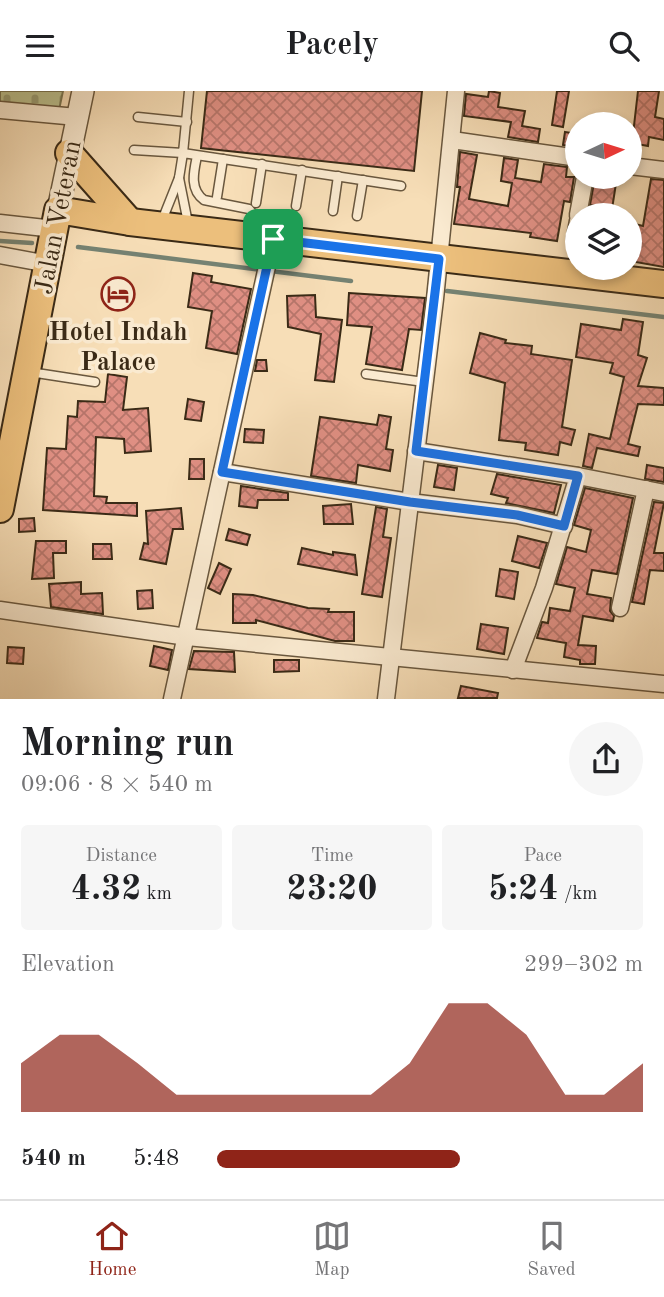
<!DOCTYPE html>
<meta charset="utf-8">
<style>
body{margin:0;font-family:"Old Standard TT",serif;background:#f6f6f6;color:#202124;height:100vh;display:flex;flex-direction:column;font-size:26px;white-space:nowrap}
*{box-sizing:border-box;margin:0}
p{font-size:23px;color:#757577}
.icon{flex:none;width:38px;height:38px;fill:none;stroke:currentColor;stroke-width:2;stroke-linecap:round;stroke-linejoin:round}
.map{position:relative;height:608px;overflow:hidden}
.side{display:flex;flex-direction:column;background:#fff;flex:1}
.side>*{flex:none}
.needle{width:46px;rotate:86deg}
.buttons{position:absolute;left:565px;top:21px;display:grid;gap:14px}
.buttons a{display:grid;place-items:center;width:77px;height:77px;border-radius:50%;background:#fff;box-shadow:0 4px 10px #0003;font-size:35px}
.pin{position:absolute;display:grid;place-items:center;width:60px;height:60px;color:#fff;margin:-30px;border-radius:14px;box-shadow:0 4px 10px #0006}
.round{display:grid;place-items:center;flex:none;width:74px;height:74px;border-radius:37px;background:#f6f6f6}
.headline{display:flex;align-items:center;justify-content:space-between;height:119px;padding:0 21px}
h1{font-size:38px;font-weight:700;line-height:52px}
.metrics{display:grid;grid-template-columns:repeat(3,1fr);gap:10px;height:119px;padding:7px 21px}
.metrics div{display:grid;align-content:center;border-radius:7px;background:#f6f6f6;text-align:center}
.metrics b{font-size:35px;font-weight:700}
.metrics small{font-size:19px;font-weight:400}
.metrics p{font-size:19px}
.chart{height:196px;padding:14px 21px}
.chart p{display:flex;justify-content:space-between}
.chart svg{width:100%;height:126px;margin-top:7px;fill:#8f2418;opacity:.7}
ul{padding:0 21px;list-style:none;font-size:23px}
li{display:grid;grid-template-columns:112px 84px 1fr;align-items:center;height:52px}
li i{height:18px;border-radius:9px;background:#8f2418}
header{display:flex;justify-content:space-between;align-items:center;height:91px;padding:0 21px;background:#fff;font-size:32px;font-weight:700}
.tabs{display:flex;justify-content:space-around;align-items:center;height:98px;border-top:2px solid #e0e0e0;background:#fff;font-size:19px;color:#757577}
.tabs a{display:grid;justify-items:center;gap:4px}
.tabs .selected{color:#8f2418}
.map>svg:first-child{display:block}
.cemetery{fill:url(#cemetery-stones);stroke:#7a7652;stroke-width:2}
.lines{fill:none;stroke-linecap:round;stroke-linejoin:round}
.stream{stroke:#758272;stroke-width:4.5}
.building{fill:url(#building-cross-hatch);stroke:#3a2a16;stroke-width:2}
.service-casing{stroke:#69573e;stroke-width:11}
.minor-casing{stroke:#69573e;stroke-width:19}
.tertiary-casing{stroke:#69573e;stroke-width:24}
.primary-casing{stroke:#3a2a16;stroke-width:30}
.service{stroke:#faead0;stroke-width:8}
.minor{stroke:#faead0;stroke-width:16}
.tertiary{stroke:#faead0;stroke-width:21}
.primary{stroke:#ecbf7c;stroke-width:26}
.route-casing{stroke:#fff;stroke-width:14}
.route{stroke:#1a73e8;stroke-width:9}
.labels{text-anchor:middle;stroke-width:7;stroke-linejoin:round;paint-order:stroke}
.street-label{font-size:26px;fill:#3a2a16;stroke:#faead0}
.poi-label{font-size:26px;font-weight:bold;fill:#3a2a16;stroke:#faead0}
</style>
<header><svg class="icon" aria-label="menu" viewBox="0 0 24 24"><path d="M4 6h16M4 12h16M4 18h16"/></svg>Pacely<svg class="icon" aria-label="search" viewBox="0 0 24 24"><circle cx="10" cy="10" r="6"/><path d="M15 15l6 6"/></svg></header>
<div class="map">
<svg width="664" height="608" viewBox="0 0 664 608">
<defs>
<pattern id="cemetery-stones" width="16" height="16" patternUnits="userSpaceOnUse" patternTransform="scale(1.75)"><rect width="16" height="16" fill="#bbc18f"/><path d="M2 7V4a2 2 0 0 1 4 0v3zM10 15v-3a2 2 0 0 1 4 0v3z" fill="#999d74"/></pattern>
<pattern id="building-cross-hatch" width="8" height="8" patternUnits="userSpaceOnUse" patternTransform="scale(1.75)"><rect width="8" height="8" fill="#df8f83"/><path d="M0 0l8 8M0 8l8-8" fill="none" stroke="#b6756a"/></pattern>
</defs>
<rect width="100%" height="100%" fill="#f7deb7"/>
<filter id="stains"><feTurbulence type="fractalNoise" baseFrequency=".00286" numOctaves="4"/><feColorMatrix values="0 0 0 0 .2 0 0 0 0 .09 0 0 0 0 .02 0 0 0 .5 -.17"/></filter>
<radialGradient id="worn" r=".72"><stop offset=".6" stop-color="#630" stop-opacity="0"/><stop offset="1" stop-color="#630" stop-opacity=".3"/></radialGradient>
<path class="cemetery" d="M0 0H63L59 19 0 13Z"/>
<g class="lines">
<g class="stream">
<path d="M0 150 32 152"/>
<path d="M78 156 351 190"/>
<path d="M447 200 664 226"/>
</g>
</g>
<g class="building">
<path d="M207 0H422L414 80 201 57Z"/>
<path d="M489 0 500 2 498 16 525 20 522 35 540 38 538 51 508 46 511 31 464 25 466 3 488 6Z"/>
<path d="M557 0H569L563 36 552 34Z"/>
<path d="M638 0H659L655 26 664 28V49L649 46 648 55 632 52Z"/>
<path d="M565 41 578 43 577 56 563 54Z"/>
<path d="M460 61 477 64 469 108 508 115 512 92 501 90 504 67 518 69 515 87 541 91 544 73 567 76 566 86H574L570 111 564 110 557 150 530 146 531 142 454 133 460 96H457Z"/>
<path d="M595 86H617L612 118 590 114Z"/>
<path d="M651 88 664 89V176L630 170 635 133 643 135Z"/>
<path d="M193 182 212 185 211 191 251 198 237 263 206 257 212 220 188 216Z"/>
<path d="M349 202 425 207 421 239 409 238 402 279 366 273 372 236 347 234Z"/>
<path d="M315 204 316 226 342 229 334 291 315 289 321 243 288 236 287 205Z"/>
<path d="M623 228 643 231 638 264 647 267 638 295 664 297V314L638 313 628 353 640 356 638 365 597 357 592 377 583 375 589 343 610 348 624 286 610 282 613 272 576 266 581 233 621 239Z"/>
<path d="M480 242 506 249 505 252 532 255 531 263 572 269 562 336 575 339 571 354 560 351 558 364 525 359 526 352 499 349 505 292 470 282Z"/>
<path d="M257 269H266L267 280H255Z"/>
<path d="M108 283 127 286 123 319 148 317 151 360 125 362 124 348 96 346 94 405 107 406 106 412H137V425L43 419 47 357 66 358 68 325 77 326 78 310 105 311Z"/>
<path d="M188 308 204 311 201 330 185 328Z"/>
<path d="M379 324 391 326 386 358 393 359 390 380 358 374 356 392 311 385 320 326 377 334Z"/>
<path d="M245 338 264 339 263 352 244 351Z"/>
<path d="M190 368H204V388H189Z"/>
<path d="M438 374 457 377 454 399 434 396Z"/>
<path d="M647 374 664 377V391L645 388Z"/>
<path d="M497 383 561 394 554 422 506 412 508 407 491 403Z"/>
<path d="M241 395 288 402V409H258L257 417 239 415Z"/>
<path d="M585 397 633 407 617 483 592 479 587 503 611 507 610 520 614 525 613 530 583 525 578 554 596 555 595 573H580V569L564 566 566 552 537 547 542 531 548 532 550 517 570 520 575 497 556 493 567 456 586 461 591 439 574 434Z"/>
<path d="M654 411 664 412 654 462H664V480L650 479 644 513 632 511Z"/>
<path d="M351 413 353 433H324L323 415Z"/>
<path d="M376 416 387 418 383 446 391 447 382 506 362 503Z"/>
<path d="M181 417 183 438H173L166 473 140 468 144 452 148 453 146 420Z"/>
<path d="M34 427 35 440 19 441V428Z"/>
<path d="M229 438 250 444 247 454 226 449Z"/>
<path d="M518 445 547 452 539 477 512 470Z"/>
<path d="M36 450H66V462H53L54 487 32 488Z"/>
<path d="M93 453H111L112 468H93Z"/>
<path d="M302 457 333 464V461L355 464 357 484 298 473Z"/>
<path d="M219 472 231 478 220 503 208 497Z"/>
<path d="M500 478 518 481 514 508 496 505Z"/>
<path d="M81 491V503L102 502 103 523 51 516 49 493Z"/>
<path d="M152 499 153 517 138 518 137 500Z"/>
<path d="M233 503 253 504 308 517 329 518 328 521H354V550H335L256 529V532H233Z"/>
<path d="M481 533 508 537 504 563 477 558Z"/>
<path d="M154 555 172 559 168 579 150 575Z"/>
<path d="M8 556 24 557 23 573 7 572Z"/>
<path d="M194 560 234 561 235 581 189 578Z"/>
<path d="M274 569H299V580L274 581Z"/>
<path d="M461 595 498 602 497 607H458Z"/>
</g>
<g class="lines">
<defs>
<g id="service">
<path d="M138 26 187 31"/>
<path d="M134 59 183 62 189 0"/>
<path d="M197 65C194 80 189 98 204 109L249 118 267 140"/>
<path d="M179 87 188 132"/>
<path d="M217 106 223 68"/>
<path d="M256 112 262 73"/>
<path d="M296 115 302 79"/>
<path d="M333 120 338 85"/>
<path d="M357 125 363 89"/>
<path d="M161 132 179 87 183 62 401 95"/>
<path d="M30 281 95 291"/>
<path d="M366 283 424 291"/>
</g>
<g id="minor">
<path d="M0 19 77 26"/>
<path d="M452 49 578 67"/>
<path d="M630 75 664 79"/>
<path d="M578 124 585 86"/>
<path d="M0 132 54 138"/>
<path d="M575 147 578 130"/>
<path d="M0 164 48 173"/>
<path d="M416 360 578 385 664 402"/>
<path d="M222 381 410 411 517 424 564 435"/>
<path d="M620 517 646 398"/>
<path d="M0 519 187 546 664 593"/>
<path d="M513 579 544 497 578 385"/>
<path d="M172 608 273 148"/>
<path d="M386 608 435 208 456 0"/>
</g>
<path id="tertiary" d="M58 119 83 0"/>
<g id="primary">
<path d="M69 62 130 131"/>
<path d="M0 418 58 119 130 131 664 193"/>
</g>
</defs>
<use href="#service" class="service-casing"/>
<use href="#minor" class="minor-casing"/>
<use href="#tertiary" class="tertiary-casing"/>
<use href="#primary" class="primary-casing"/>
<use href="#service" class="service"/>
<use href="#minor" class="minor"/>
<use href="#tertiary" class="tertiary"/>
<use href="#primary" class="primary"/>
</g>
<g class="lines">
<defs>
<path id="route" d="M273 148 439 168 416 360 578 385 564 435 517 424 410 411 222 381Z"/>
</defs>
<use href="#route" class="route-casing"/>
<use href="#route" class="route"/>
</g>
<defs>
<symbol id="hotel-ring" viewBox="-11 -11 22 22"><circle r="9.5" fill="#faead0" stroke="#8f2418" stroke-width="1.5"/><path d="M-6-4.5h1.5V1H6V5H4.5V3h-9V5H-6ZM-4 0a1.8 1.8 0 1 1 3.6 0ZM.5 0V-2.5h3Q6-2.5 6 0Z" fill="#8f2418"/></symbol>
</defs>
<g fill-rule="evenodd">
<use href="#hotel-ring" x="99" y="184" width="38" height="38"/>
</g>
<g class="labels">
<g class="street-label">
<text transform="translate(57 126) rotate(-79)" y="9">Jalan Veteran</text>
</g>
<g class="poi-label">
<text x="118" y="249">Hotel Indah<tspan x="118" dy="30">Palace</tspan></text>
</g>
</g>
<rect width="100%" height="100%" filter="url(#stains)"/>
<rect width="100%" height="100%" fill="url(#worn)"/>
</svg>
<div class="buttons">
<a><svg class="needle" viewBox="-14 -14 28 28"><path d="M0-13l5 13h-10z" fill="#e53935"/><path d="M0 13l5-13h-10z" fill="#757577"/></svg></a>
<a><svg class="icon" aria-label="layers" viewBox="0 0 24 24"><path d="M12 4l9 5-9 5-9-5zM3 14l9 5 9-5"/></svg></a>
</div>
<div class="pin" style="left:273px;top:148px;background:#1e9e55"><svg class="icon" aria-label="arrive" viewBox="0 0 24 24"><path d="M6 21V4h12l-3 4 3 4H6"/></svg></div>
</div>
<section class="side">
<div class="headline"><div><h1>Morning run</h1><p>09:06 · 8 × 540 m</p></div><a class="round"><svg class="icon" aria-label="share" viewBox="0 0 24 24"><path d="M12 15V3M7 8l5-5 5 5M5 13v7h14v-7"/></svg></a></div>
<div class="metrics">
<div><p>Distance</p><b>4.32<small> km</small></b></div>
<div><p>Time</p><b>23:20</b></div>
<div><p>Pace</p><b>5:24<small> /km</small></b></div>
</div>
<div class="chart"><p><span>Elevation</span>299–302 m</p>
<svg viewBox="0 0 160 44" preserveAspectRatio="none"><path d="M0 44V27L10 17L20 17L30 27L40 38L50 38L60 38L70 38L80 38L90 38L100 27L110 6L120 6L130 17L140 38L150 38L160 27V44z"/></svg>
</div>
<ul>
<li><b>540 m</b>5:48<i style="width:57%"></i></li>
</ul>
</section>
<nav class="tabs">
<a class="selected"><svg class="icon" aria-label="home" viewBox="0 0 24 24"><path d="M3 11l9-7 9 7M6 9v11h12V9"/></svg>Home</a>
<a><svg class="icon" aria-label="map" viewBox="0 0 24 24"><path d="M3 6l6-2 6 2 6-2v14l-6 2-6-2-6 2zM9 4v14M15 6v14"/></svg>Map</a>
<a><svg class="icon" aria-label="saved" viewBox="0 0 24 24"><path d="M7 4h10v16l-5-4-5 4z"/></svg>Saved</a>
</nav>
